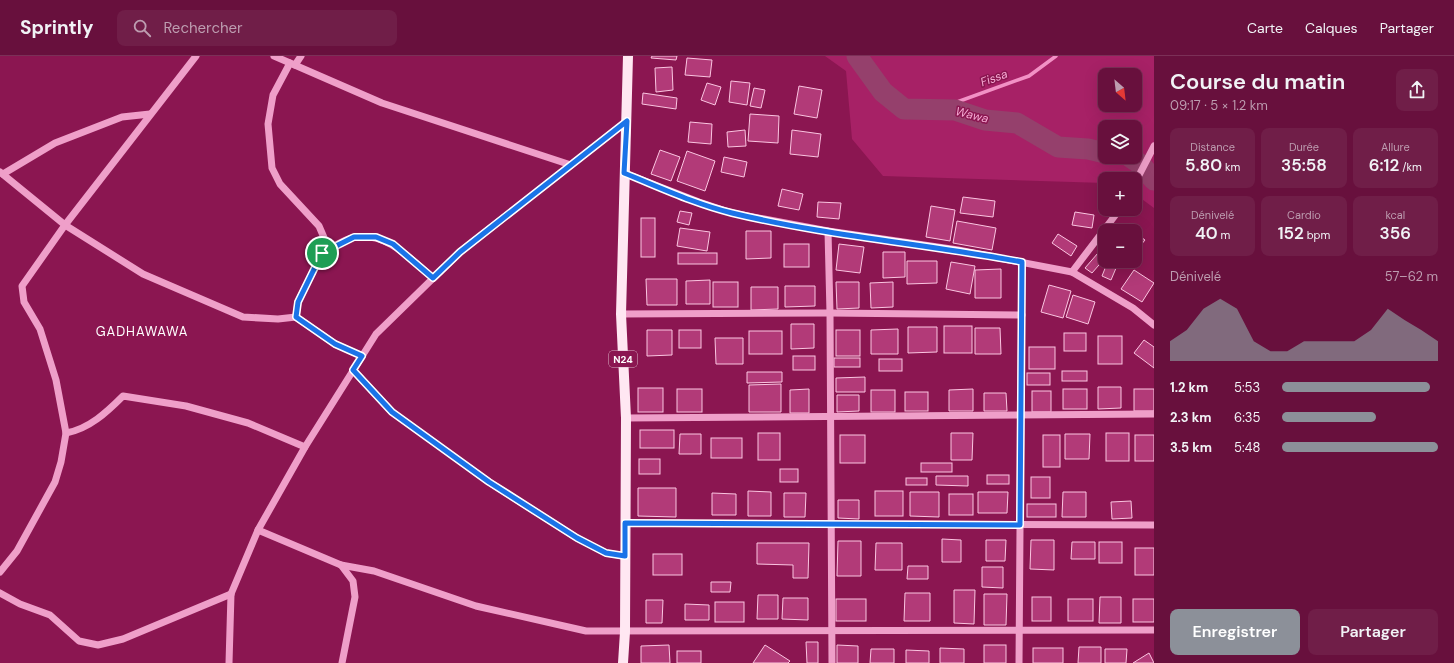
<!DOCTYPE html>
<html lang="fr">
<meta charset="utf-8">
<style>
body{margin:0;font-family:"DM Sans",sans-serif;background:#701e48;color:#f1f3f6;height:100vh;display:flex;flex-direction:column;font-size:15px;white-space:nowrap}
*{box-sizing:border-box;margin:0}
p{font-size:13px;color:#bd9db0}
.icon{flex:none;width:22px;height:22px;fill:none;stroke:currentColor;stroke-width:2;stroke-linecap:round;stroke-linejoin:round}
.map{position:relative;flex:1;overflow:hidden}
.drawer{display:flex;flex-direction:column;background:#68103d;width:300px}
.drawer>*{flex:none}
.needle{width:26px;rotate:152deg}
.tools{position:absolute;left:1098px;top:12px;display:grid;gap:8px}
.tools a{display:grid;place-items:center;width:44px;height:44px;border-radius:8px;background:#68103d;box-shadow:0 4px 16px #0002,0 0 0 1px #7b3057;font-size:20px}
.pin{position:absolute;display:grid;place-items:center;width:34px;height:34px;color:#fff;margin:-17px;border:2px solid #fff;border-radius:50%;box-shadow:0 1px 4px #0007}
.round{display:grid;place-items:center;flex:none;width:42px;height:42px;border-radius:8px;background:#701e48}
.head{display:flex;align-items:center;justify-content:space-between;height:68px;padding:0 16px}
h1{font-size:22px;font-weight:600;line-height:30px}
.metrics{display:grid;grid-template-columns:repeat(3,1fr);gap:6px;height:68px;padding:4px 16px}
.metrics div{display:grid;align-content:center;border-radius:8px;background:#701e48;text-align:center}
.metrics b{font-size:17px;font-weight:600}
.metrics small{font-size:11px;font-weight:400}
.metrics p{font-size:11px}
.chart{height:112px;padding:8px 16px}
.chart p{display:flex;justify-content:space-between}
.chart svg{width:100%;height:72px;margin-top:4px;fill:#8c9099;opacity:.7}
.action{display:flex;gap:8px;margin-top:auto;padding:8px 16px}
.action a{flex:1;height:46px;border-radius:8px;background:#8c9099;color:#fff;font-size:16px;font-weight:600;line-height:46px;text-align:center}
.action a+a{background:#701e48;color:#f1f3f6}
ul{padding:0 16px;list-style:none;font-size:13px}
li{display:grid;grid-template-columns:64px 48px 1fr;align-items:center;height:30px}
li i{height:10px;border-radius:5px;background:#8c9099}
header{display:flex;align-items:center;gap:24px;box-sizing:border-box;height:56px;padding:0 20px;background:#68103d;border-bottom:1px solid #7b3057}
header strong{font-size:19px}
nav{display:flex;gap:22px;margin-inline-start:auto;font-size:14px}
.search{width:280px;height:36px;background:#701e48;display:flex;align-items:center;gap:10px;box-sizing:border-box;padding:0 14px;border-radius:8px;color:#bd9db0;font-size:15px}
main{display:flex;flex:1;min-height:0}
.map>svg:first-child{display:block}
.green{fill:#a72166;fill-rule:evenodd}
.lines{fill:none;stroke-linecap:round;stroke-linejoin:round}
.stream{stroke:#f291c5;stroke-width:3.5}
.river{stroke:#95406c;stroke-width:21}
.building{fill:#b23a78;stroke:#fbc5e1}
.minor{stroke:#ef9fc9;stroke-width:7}
.major{stroke:#ffe7f2;stroke-width:10}
.route-casing{stroke:#fff;stroke-width:8}
.route{stroke:#1a73e8;stroke-width:5}
.labels{text-anchor:middle;stroke-width:3;stroke-linejoin:round;paint-order:stroke}
.shield{fill:#8b1651;stroke:#dcb9cb;stroke-width:1}
.shield-label{font-size:10px;font-weight:bold;fill:#fff}
.water-label{font-size:12px;font-style:italic;fill:#f6abd3;stroke:#8b1651}
.quarter-label{font-size:13px;letter-spacing:1px;fill:#fff;stroke:#8b1651}
</style>
<header>
<strong>Sprintly</strong>
<div class="search"><svg class="icon" aria-label="search" viewBox="0 0 24 24"><circle cx="10" cy="10" r="6"/><path d="M15 15l6 6"/></svg>Rechercher</div>
<nav><a>Carte</a><a>Calques</a><a>Partager</a></nav>
</header>
<main>
<div class="map">
<svg width="1154" height="607" viewBox="0 0 1154 607">
<rect width="100%" height="100%" fill="#8b1651"/>
<path class="green" d="M825 0H1154V152L1135 138V123H1105V127L883 120 852 83 846 15ZM1105 19H1135V49H1105ZM1105 71H1135V101H1105Z"/>
<g class="lines">
<path class="stream" d="M935 54 1029 20 1056 0"/>
<g class="river">
<path d="M857 0 883 36 904 53 955 54 985 64 1017 67 1058 91 1088 93 1105 97"/>
<path d="M1130 101 1140 108 1154 124"/>
</g>
</g>
<g class="building">
<path d="M652 0H677L676 4 651 2Z"/>
<path d="M687 2 712 4 710 21 685 19Z"/>
<path d="M672 11 673 34 656 36 655 12Z"/>
<path d="M731 25 750 27 747 49 729 46Z"/>
<path d="M707 27 721 31 715 49 701 44Z"/>
<path d="M799 30 822 34 817 62 794 58Z"/>
<path d="M754 32 765 34 761 52 750 50Z"/>
<path d="M643 37 677 42 676 53 642 48Z"/>
<path d="M750 58 779 60 778 87 748 85Z"/>
<path d="M690 66 712 68 711 88 688 86Z"/>
<path d="M745 74 746 90 728 91 727 76Z"/>
<path d="M792 74 821 78 818 101 790 98Z"/>
<path d="M660 94 680 101 671 125 651 118Z"/>
<path d="M687 95 715 105 705 135 677 125Z"/>
<path d="M724 101 747 106 744 121 721 116Z"/>
<path d="M782 133 803 138 799 154 778 150Z"/>
<path d="M963 141 995 145 993 161 960 157Z"/>
<path d="M818 146 841 147 839 163 817 161Z"/>
<path d="M931 150 955 154 950 185 926 181Z"/>
<path d="M680 155 692 157 689 169 677 166Z"/>
<path d="M1075 156 1094 159 1092 172 1072 169Z"/>
<rect x="641" y="162" width="14" height="39"/>
<path d="M957 165 996 172 992 194 953 187Z"/>
<path d="M680 172 710 176 707 195 677 190Z"/>
<path d="M746 175H771V202L746 203Z"/>
<path d="M1135 177 1145 184 1135 196Z"/>
<path d="M1058 178 1077 190 1071 200 1052 187Z"/>
<rect x="784" y="188" width="25" height="23"/>
<path d="M839 188 864 191 860 217 836 214Z"/>
<path d="M883 196H905V221L883 222Z"/>
<rect x="678" y="197" width="39" height="11"/>
<path d="M1098 197 1105 202 1092 217 1085 212Z"/>
<path d="M907 205H937V227L907 228Z"/>
<path d="M1108 205H1119L1111 224 1102 220Z"/>
<path d="M951 206 975 210 970 238 946 233Z"/>
<path d="M1001 213V242H975V214Z"/>
<path d="M1134 214 1154 227 1142 246 1121 233Z"/>
<path d="M646 223H677V249H647Z"/>
<path d="M710 224V248H686V225Z"/>
<rect x="713" y="226" width="25" height="25"/>
<path d="M836 226H859V252L837 253Z"/>
<path d="M893 226V251L871 252 870 227Z"/>
<path d="M1049 229 1071 235 1063 262 1041 256Z"/>
<path d="M785 230H815V250L785 251Z"/>
<path d="M751 231H778V253L751 254Z"/>
<path d="M1073 239 1095 246 1088 268 1066 261Z"/>
<path d="M791 268H814V292L791 293Z"/>
<rect x="944" y="270" width="28" height="27"/>
<path d="M908 271H937V296L908 297Z"/>
<path d="M975 272H1000L1001 298H975Z"/>
<path d="M898 273V298H871V274Z"/>
<path d="M647 274H672V299L647 300Z"/>
<rect x="679" y="274" width="22" height="18"/>
<rect x="836" y="274" width="24" height="26"/>
<rect x="749" y="275" width="33" height="23"/>
<rect x="1064" y="277" width="22" height="18"/>
<rect x="1098" y="280" width="24" height="28"/>
<path d="M715 282H743V308H716Z"/>
<path d="M1144 284 1154 291V312L1134 297Z"/>
<rect x="1029" y="291" width="26" height="22"/>
<rect x="793" y="300" width="22" height="14"/>
<rect x="834" y="302" width="26" height="9"/>
<rect x="879" y="303" width="23" height="12"/>
<rect x="1062" y="315" width="25" height="10"/>
<path d="M747 316H782V326L747 327Z"/>
<rect x="1027" y="317" width="23" height="12"/>
<path d="M865 321V336H836V322Z"/>
<path d="M781 328V356H749V329Z"/>
<path d="M1098 331H1121V352L1098 353Z"/>
<rect x="638" y="332" width="25" height="24"/>
<rect x="677" y="333" width="25" height="23"/>
<path d="M809 333V357H790V334Z"/>
<path d="M973 333V355H949V334Z"/>
<rect x="1063" y="333" width="24" height="20"/>
<rect x="1134" y="333" width="20" height="22"/>
<rect x="871" y="334" width="24" height="22"/>
<rect x="1032" y="335" width="19" height="21"/>
<rect x="905" y="336" width="23" height="19"/>
<path d="M984 337H1006L1007 355H984Z"/>
<path d="M837 339H859V355L837 356Z"/>
<rect x="640" y="374" width="34" height="18"/>
<rect x="758" y="377" width="22" height="27"/>
<path d="M951 377H973L972 404H951Z"/>
<rect x="1106" y="377" width="23" height="28"/>
<path d="M680 378H701V398H679Z"/>
<path d="M1065 378H1090L1089 403H1065Z"/>
<rect x="840" y="379" width="25" height="28"/>
<rect x="1043" y="379" width="17" height="32"/>
<rect x="1135" y="379" width="19" height="26"/>
<rect x="711" y="382" width="31" height="20"/>
<rect x="639" y="403" width="21" height="15"/>
<rect x="921" y="407" width="31" height="9"/>
<rect x="780" y="413" width="18" height="13"/>
<rect x="987" y="419" width="22" height="9"/>
<path d="M936 420H968V430L936 429Z"/>
<rect x="1031" y="421" width="19" height="21"/>
<rect x="906" y="422" width="21" height="7"/>
<path d="M638 432H676V461L638 460Z"/>
<path d="M748 435 771 436V460H748Z"/>
<rect x="875" y="435" width="28" height="25"/>
<path d="M910 436H939V461L910 460Z"/>
<path d="M978 436H1008L1007 457H978Z"/>
<path d="M1063 436H1086V461H1062Z"/>
<path d="M712 437 736 438V459H712Z"/>
<path d="M784 437H806L805 461H784Z"/>
<rect x="949" y="438" width="24" height="21"/>
<path d="M838 444H859V463L838 462Z"/>
<path d="M1131 445 1132 462 1112 463 1111 446Z"/>
<rect x="1027" y="448" width="29" height="13"/>
<path d="M942 483 961 484V506H942Z"/>
<path d="M986 484H1006L1005 505H986Z"/>
<path d="M1031 484H1054V514L1030 513Z"/>
<path d="M838 485H861V520H837Z"/>
<path d="M1072 486H1095V503H1071Z"/>
<rect x="1099" y="486" width="23" height="21"/>
<path d="M757 487H809L808 522H793V509L757 508Z"/>
<path d="M876 487H902V514H875Z"/>
<rect x="1135" y="492" width="19" height="27"/>
<rect x="653" y="498" width="29" height="21"/>
<path d="M908 510H928V523H907Z"/>
<path d="M982 511H1003V532L982 531Z"/>
<path d="M711 526H731L730 536H711Z"/>
<path d="M954 534H975L974 568 954 567Z"/>
<path d="M905 537H930V565H904Z"/>
<path d="M984 538H1007L1006 569H984Z"/>
<path d="M758 539H778V563H757Z"/>
<rect x="1032" y="541" width="19" height="24"/>
<path d="M1100 541H1121V567H1099Z"/>
<path d="M783 542H808V564L782 563Z"/>
<rect x="836" y="543" width="30" height="22"/>
<rect x="1068" y="543" width="25" height="22"/>
<rect x="1133" y="543" width="21" height="23"/>
<path d="M646 544H663L662 567H646Z"/>
<rect x="715" y="546" width="29" height="20"/>
<path d="M685 548 709 549V564H685Z"/>
<path d="M806 586H818V607H807Z"/>
<path d="M669 589 670 607H641V590Z"/>
<path d="M765 589 790 605 788 607H753Z"/>
<path d="M837 589 858 590V607H837Z"/>
<rect x="984" y="589" width="22" height="18"/>
<path d="M1079 591H1101V607H1078Z"/>
<path d="M940 592 964 593V607H940Z"/>
<rect x="1033" y="592" width="30" height="15"/>
<path d="M871 593H894V607H870Z"/>
<path d="M1105 593H1127L1126 607H1105Z"/>
<path d="M906 594 929 595V607H906Z"/>
<rect x="677" y="595" width="24" height="12"/>
<path d="M1149 597 1154 607H1133Z"/>
</g>
<g class="lines">
<g class="minor">
<path d="M274 0 382 47 571 109"/>
<path d="M290 7 273 39 268 68 272 112 280 128 319 170 325 184 322 197 298 246 296 261 335 288 362 300"/>
<path d="M295 9 301 0"/>
<path d="M0 116 65 169 143 218 243 261 278 263 296 261"/>
<path d="M624 117 699 146 732 157 828 175 958 194 1072 216 1133 252 1154 269"/>
<path d="M3 118 55 87 122 61 150 58"/>
<path d="M1135 127 1154 90"/>
<path d="M828 175 830 257 832 607"/>
<path d="M322 197C332 192 344 183 355 181 388 176 410 203 433 222"/>
<path d="M1072 216 1120 153"/>
<path d="M621 258 830 257 1022 259"/>
<path d="M353 314 392 356 489 426 577 482 606 497 625 500"/>
<path d="M626 362 1154 358"/>
<path d="M66 377C89 373 107 356 123 340L186 350 248 367 305 391"/>
<path d="M625 467 1154 469"/>
<path d="M258 474 341 509 353 525 355 541 342 607"/>
<path d="M341 509 374 515 476 550 586 575 1154 574"/>
<path d="M0 516 17 495 55 426 61 406 66 377 56 324 40 273 24 246 22 230 65 169 196 0"/>
<path d="M0 537 20 548 50 559 79 585 98 589 123 583 231 538"/>
<path d="M229 607 231 538 258 474 305 391 376 278 460 196 627 65"/>
<path d="M1019 607 1022 206"/>
</g>
<path class="major" d="M623 607 625 576 626 362 621 258 628 0"/>
</g>
<g class="lines">
<defs>
<path id="route" d="M627 65 624 117C659 131 695 148 732 157 827 180 926 188 1022 206L1020 469 625 467V500L606 497 577 482 489 426 392 356 353 314 362 300 335 288 296 261 298 246 322 197 354 181H376L393 188 433 222 460 196Z"/>
</defs>
<use href="#route" class="route-casing"/>
<use href="#route" class="route"/>
</g>
<g class="labels">
<rect class="shield" x="609" y="295" width="28" height="16" rx="3"/>
<g class="shield-label">
<text x="623" y="307">N24</text>
</g>
<g class="water-label">
<text transform="translate(994 22) rotate(-20)" y="4">Fissa</text>
<text transform="translate(972 59) rotate(14)" y="4">Wawa</text>
</g>
<g class="quarter-label">
<text x="142" y="280">GADHAWAWA</text>
</g>
</g>
</svg>
<div class="tools">
<a><svg class="needle" viewBox="-14 -14 28 28"><path d="M0-13l5 13h-10z" fill="#e53935"/><path d="M0 13l5-13h-10z" fill="#bd9db0"/></svg></a>
<a><svg class="icon" aria-label="layers" viewBox="0 0 24 24"><path d="M12 4l9 5-9 5-9-5zM3 14l9 5 9-5"/></svg></a>
<a>+</a>
<a>−</a>
</div>
<div class="pin" style="left:322px;top:197px;background:#1e9e55"><svg class="icon" aria-label="arrive" viewBox="0 0 24 24"><path d="M6 21V4h12l-3 4 3 4H6"/></svg></div>
</div>
<section class="drawer">
<div class="head"><div><h1>Course du matin</h1><p>09:17 · 5 × 1.2 km</p></div><a class="round"><svg class="icon" aria-label="share" viewBox="0 0 24 24"><path d="M12 15V3M7 8l5-5 5 5M5 13v7h14v-7"/></svg></a></div>
<div class="metrics">
<div><p>Distance</p><b>5.80<small> km</small></b></div>
<div><p>Durée</p><b>35:58</b></div>
<div><p>Allure</p><b>6:12<small> /km</small></b></div>
</div>
<div class="metrics">
<div><p>Dénivelé</p><b>40<small> m</small></b></div>
<div><p>Cardio</p><b>152<small> bpm</small></b></div>
<div><p>kcal</p><b>356</b></div>
</div>
<div class="chart"><p><span>Dénivelé</span>57–62 m</p>
<svg viewBox="0 0 160 44" preserveAspectRatio="none"><path d="M0 44V32L10 25L20 12L30 6L40 12L50 32L60 38L70 38L80 32L90 32L100 32L110 32L120 25L130 12L140 19L150 25L160 32V44z"/></svg>
</div>
<ul>
<li><b>1.2 km</b>5:53<i style="width:95%"></i></li>
<li><b>2.3 km</b>6:35<i style="width:60%"></i></li>
<li><b>3.5 km</b>5:48<i style="width:100%"></i></li>
</ul>
<div class="action"><a>Enregistrer</a><a>Partager</a></div>
</section>
</main>
